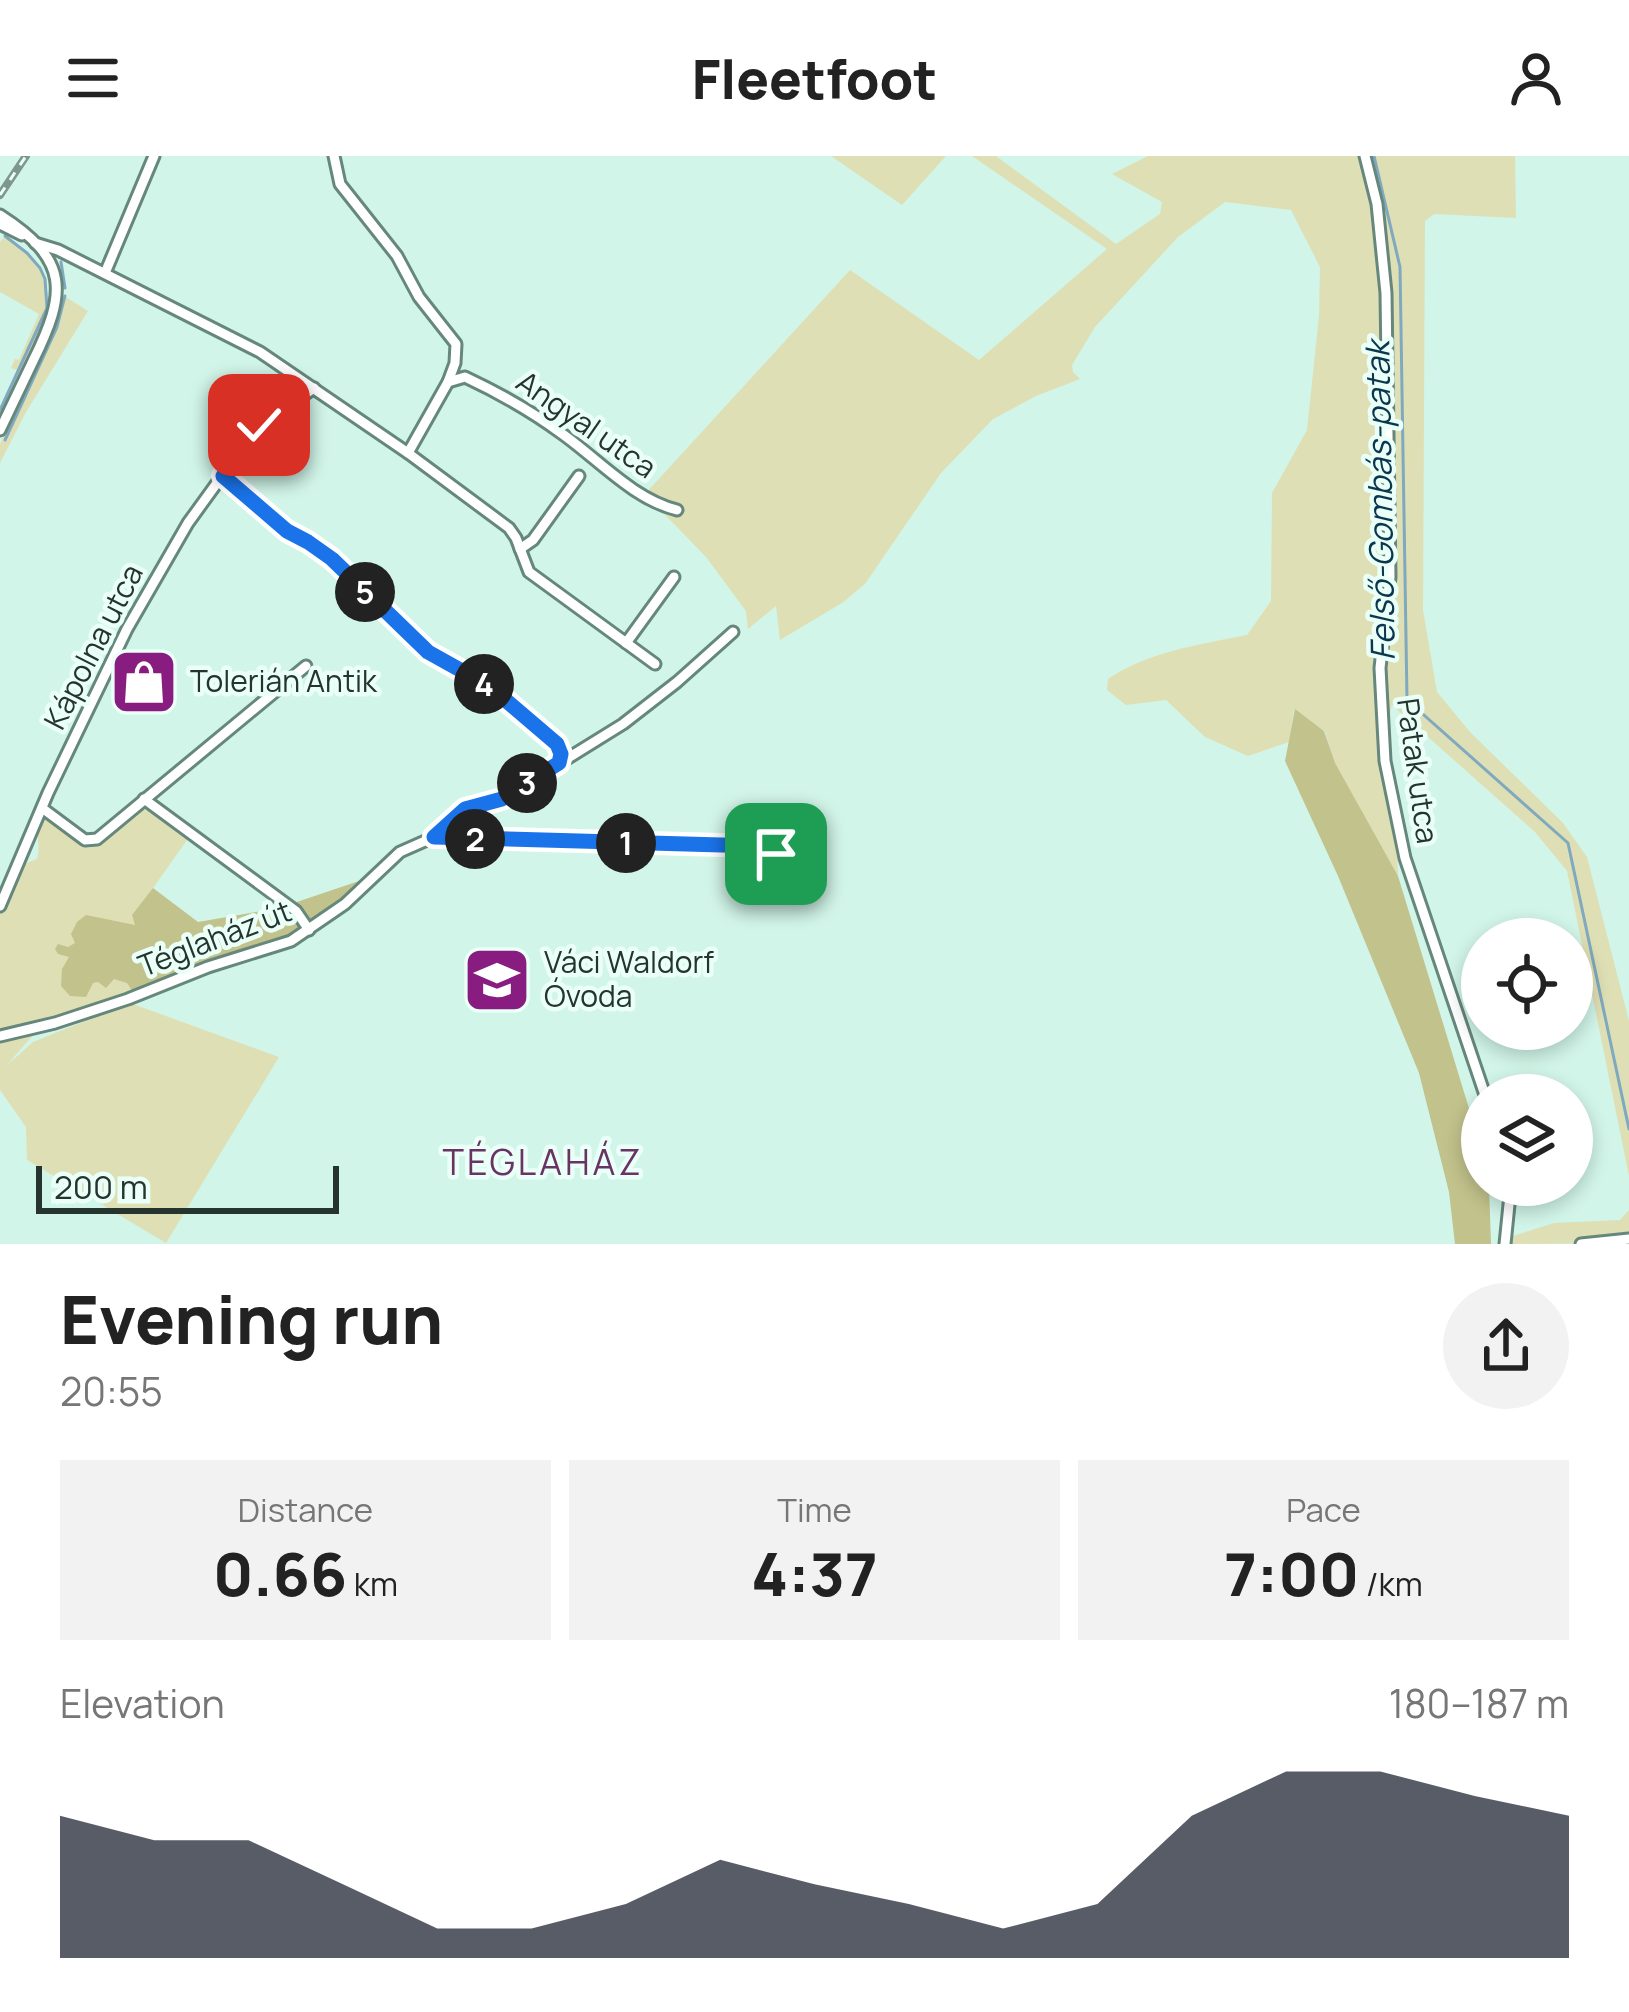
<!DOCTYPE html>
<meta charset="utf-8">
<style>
body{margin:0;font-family:Manrope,sans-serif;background:#f2f2f2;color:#222;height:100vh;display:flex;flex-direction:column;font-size:45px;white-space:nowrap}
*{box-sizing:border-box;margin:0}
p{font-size:39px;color:#767676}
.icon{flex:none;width:66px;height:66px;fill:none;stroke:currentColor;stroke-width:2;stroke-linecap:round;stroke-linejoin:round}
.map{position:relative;height:1088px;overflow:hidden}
.drawer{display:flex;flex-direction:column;background:#fff;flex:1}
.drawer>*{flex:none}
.fabs{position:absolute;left:1461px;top:762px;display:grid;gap:24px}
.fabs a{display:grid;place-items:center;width:132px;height:132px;border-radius:50%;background:#fff;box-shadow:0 6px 18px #0003;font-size:60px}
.scale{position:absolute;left:36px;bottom:30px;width:303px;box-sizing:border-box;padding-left:12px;border:6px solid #26342f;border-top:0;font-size:33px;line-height:42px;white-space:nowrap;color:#26342f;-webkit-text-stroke:9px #e9fff7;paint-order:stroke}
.pin{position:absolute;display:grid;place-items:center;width:102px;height:102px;color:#fff;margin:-51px;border-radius:24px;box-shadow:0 6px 18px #0006}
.km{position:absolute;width:60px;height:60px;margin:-30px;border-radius:50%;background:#222;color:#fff;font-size:33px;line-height:60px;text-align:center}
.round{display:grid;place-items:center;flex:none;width:126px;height:126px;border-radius:63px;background:#f2f2f2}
.overview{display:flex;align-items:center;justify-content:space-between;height:204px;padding:0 60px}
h1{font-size:66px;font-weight:800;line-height:90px}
.figures{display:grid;grid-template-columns:repeat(3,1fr);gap:18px;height:204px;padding:12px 60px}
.figures div{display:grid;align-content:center;border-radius:0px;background:#f2f2f2;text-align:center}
.figures b{font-size:60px;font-weight:800}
.figures small{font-size:33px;font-weight:400}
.figures p{font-size:33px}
.chart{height:336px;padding:24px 60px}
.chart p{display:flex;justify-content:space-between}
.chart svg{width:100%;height:216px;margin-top:12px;fill:#111827;opacity:.7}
header{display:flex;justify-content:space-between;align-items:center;height:156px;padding:0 60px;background:#fff;font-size:54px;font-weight:800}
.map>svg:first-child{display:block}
.green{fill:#dfdfb5}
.forest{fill:#c2c28c}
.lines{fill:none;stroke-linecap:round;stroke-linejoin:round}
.stream{stroke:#7fa9be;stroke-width:3}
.street-casing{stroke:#66877b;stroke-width:15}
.street{stroke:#fff;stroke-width:9}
.rail-casing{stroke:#7e978e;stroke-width:8}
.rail{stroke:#e9fff7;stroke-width:3;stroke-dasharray:9;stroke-linecap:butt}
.route-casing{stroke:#fff;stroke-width:24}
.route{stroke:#1a73e8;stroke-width:15}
.labels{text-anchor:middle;stroke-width:9;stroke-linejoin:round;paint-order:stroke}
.street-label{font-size:30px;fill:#26342f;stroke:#e9fff7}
.poi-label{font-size:30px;fill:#26342f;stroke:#e9fff7;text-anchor:start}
.water-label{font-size:33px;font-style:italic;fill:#0a374e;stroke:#e9fff7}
.quarter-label{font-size:36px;letter-spacing:3px;fill:#693463;stroke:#e9fff7}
</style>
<header><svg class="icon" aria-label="menu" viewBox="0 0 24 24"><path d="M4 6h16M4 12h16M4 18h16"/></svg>Fleetfoot<svg class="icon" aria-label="person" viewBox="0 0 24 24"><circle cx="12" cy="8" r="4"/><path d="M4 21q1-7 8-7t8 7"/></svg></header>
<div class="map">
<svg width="1629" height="1088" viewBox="0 0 1629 1088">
<rect width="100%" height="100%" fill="#d1f5e8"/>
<g class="green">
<path d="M831 0H946L902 49Z"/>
<path d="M972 0H996L1116 88 1160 58 1162 46 1112 18 1148 0H1515L1516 62 1434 58 1425 65 1423 454 1437 536 1470 576 1563 667 1587 701 1629 865V1020L1567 715 1535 676 1392 549 1380 594 1397 686 1398 720 1334 607 1325 575 1294 554 1289 586 1248 600 1205 581 1166 544 1126 549 1107 534 1108 523C1149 495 1199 489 1247 479L1271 445 1272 337 1307 274 1319 160 1320 111 1291 54 1225 46 1178 81 1095 171 1072 209 1073 216 1080 223 1036 240 993 263 941 317 865 428 842 447 780 484 776 450 748 473 746 455 706 401 645 338 850 114 979 204 1107 93Z"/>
<path d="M5 80C68 124 49 156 23 216L11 212 15 203 19 204 39 158 0 136V86Z"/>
<path d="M61 138 88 155 26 256 0 307V288L52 179 58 162Z"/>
<path d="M140 654H148L187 684 153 732 133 836 55 862 0 875V758L24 708 37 703C42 688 32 677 44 664L54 667 88 692 98 689Z"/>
<path d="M130 847 279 901 166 1087 27 1004 26 971 0 934V887L34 878 7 909 33 886Z"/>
<path d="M1629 1054V1087L1511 1088 1513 1080 1554 1067 1620 1064Z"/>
</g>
<g class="forest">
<path d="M1295 553 1324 575 1335 607 1398 720 1482 995V1029H1489L1491 1088H1455L1449 1036 1419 917 1338 720 1285 605Z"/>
<path d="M365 723 310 773 133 836 127 827 114 823 106 832 98 826 93 827 86 841 70 840 61 830 62 813 69 801 58 798 55 793 58 788 68 791 75 787 71 778 77 766 86 759 135 769 132 759 153 732 198 766 279 752Z"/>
</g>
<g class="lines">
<g class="stream">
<path d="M1374 0 1400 111 1407 544 1568 687 1629 973"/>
<path d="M61 106 65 132"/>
<path d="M0 254 47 152 45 123 40 112 27 97 5 80"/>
<path d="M5 284 57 171 65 140"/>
</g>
<defs>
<g id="street">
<path d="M334 0 340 28 397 100 419 141 456 188 455 207 448 226 465 221C499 237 531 255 561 277 598 303 633 343 677 354"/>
<path d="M1365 0 1377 48 1386 137 1390 421 1380 512 1385 605 1405 702 1485 939"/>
<path d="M0 59C70 104 67 136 33 205 22 228 11 251 0 274"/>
<path d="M0 68 22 79"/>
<path d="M35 87 58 94 260 196 408 297 448 226"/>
<path d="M105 117 154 0"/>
<path d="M288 250 314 232"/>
<path d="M408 297 509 372 516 382 529 416 655 508"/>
<path d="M223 320 287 375 308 386 332 403 428 496 489 530 557 588 561 598 559 607"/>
<path d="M520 393 533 384 579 320"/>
<path d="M626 487 674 421"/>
<path d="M144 643 296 755 309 774"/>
<path d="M42 652 85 684 97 683 306 510"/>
<path d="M434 681 465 653 502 643 623 568 677 526 733 476"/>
<path d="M0 750 48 637 127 473 188 367 259 269"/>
<path d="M0 880 55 867 128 843 208 811 291 785 345 748 400 696 434 681 757 690 771 697 781 698"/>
<path d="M1505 1088 1511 1029"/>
<path d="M1581 1088 1629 1083"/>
</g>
</defs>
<use href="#street" class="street-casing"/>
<use href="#street" class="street"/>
<defs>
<path id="rail" d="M0 39 26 0"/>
</defs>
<use href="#rail" class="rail-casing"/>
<use href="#rail" class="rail"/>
</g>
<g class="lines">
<defs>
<path id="route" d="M259 269 223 320 287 375 308 386 332 403 428 496 489 530 557 588 561 598 559 607 502 643 465 653 434 681 757 690 776 698"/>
</defs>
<use href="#route" class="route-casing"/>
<use href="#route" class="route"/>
</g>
<defs>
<symbol id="shop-square" viewBox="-11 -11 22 22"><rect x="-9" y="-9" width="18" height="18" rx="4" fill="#891c81" stroke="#e9fff7"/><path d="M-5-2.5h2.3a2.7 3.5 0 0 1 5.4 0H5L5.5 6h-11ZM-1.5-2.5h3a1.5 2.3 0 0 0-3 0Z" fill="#fff"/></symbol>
<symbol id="school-square" viewBox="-11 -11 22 22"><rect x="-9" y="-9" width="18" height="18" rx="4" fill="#891c81" stroke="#e9fff7"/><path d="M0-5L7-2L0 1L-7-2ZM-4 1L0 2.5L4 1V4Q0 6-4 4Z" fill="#fff"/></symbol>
</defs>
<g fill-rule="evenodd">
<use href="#shop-square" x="106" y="488" width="76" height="76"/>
<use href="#school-square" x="459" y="786" width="76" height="76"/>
</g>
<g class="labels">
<g class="street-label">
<text transform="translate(586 269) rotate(35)" y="10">Angyal utca</text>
<text transform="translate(94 491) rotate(-63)" y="10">Kápolna utca</text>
<text transform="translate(1417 615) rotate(82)" y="10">Patak utca</text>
<text transform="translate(215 783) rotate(-21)" y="10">Téglaház út</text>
</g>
<g class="poi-label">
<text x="190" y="536">Tolerián Antik</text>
<text x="544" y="817">Váci Waldorf<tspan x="544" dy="34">Óvoda</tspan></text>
</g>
<g class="water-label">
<text transform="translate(1380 345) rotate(-91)" y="12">Felső-Gombás-patak</text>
</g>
<g class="quarter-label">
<text x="543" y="1019">TÉGLAHÁZ</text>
</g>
</g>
</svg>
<div class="fabs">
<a><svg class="icon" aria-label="locate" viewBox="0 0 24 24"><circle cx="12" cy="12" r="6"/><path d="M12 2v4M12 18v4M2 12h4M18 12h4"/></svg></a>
<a><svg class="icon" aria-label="layers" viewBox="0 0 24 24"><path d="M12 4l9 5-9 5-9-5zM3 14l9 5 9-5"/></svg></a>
</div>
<div class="scale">200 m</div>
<div class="pin" style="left:776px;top:698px;background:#1e9e55"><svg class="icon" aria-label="arrive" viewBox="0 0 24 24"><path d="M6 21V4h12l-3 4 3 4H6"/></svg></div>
<div class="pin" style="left:259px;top:269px;background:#d93025"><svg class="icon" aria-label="check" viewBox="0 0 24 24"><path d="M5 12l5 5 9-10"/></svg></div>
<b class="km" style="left:626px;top:687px">1</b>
<b class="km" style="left:475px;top:683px">2</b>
<b class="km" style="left:527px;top:627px">3</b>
<b class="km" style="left:484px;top:528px">4</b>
<b class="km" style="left:365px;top:436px">5</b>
</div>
<section class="drawer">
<div class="overview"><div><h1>Evening run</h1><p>20:55</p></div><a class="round"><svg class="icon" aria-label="share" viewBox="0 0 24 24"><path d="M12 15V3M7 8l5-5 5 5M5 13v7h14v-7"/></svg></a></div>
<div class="figures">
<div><p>Distance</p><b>0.66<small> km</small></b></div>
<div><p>Time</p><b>4:37</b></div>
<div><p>Pace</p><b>7:00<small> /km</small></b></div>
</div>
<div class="chart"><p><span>Elevation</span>180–187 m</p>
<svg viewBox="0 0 160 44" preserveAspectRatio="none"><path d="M0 44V15L10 20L20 20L30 29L40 38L50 38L60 33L70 24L80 29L90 33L100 38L110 33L120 15L130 6L140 6L150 11L160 15V44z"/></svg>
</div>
</section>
